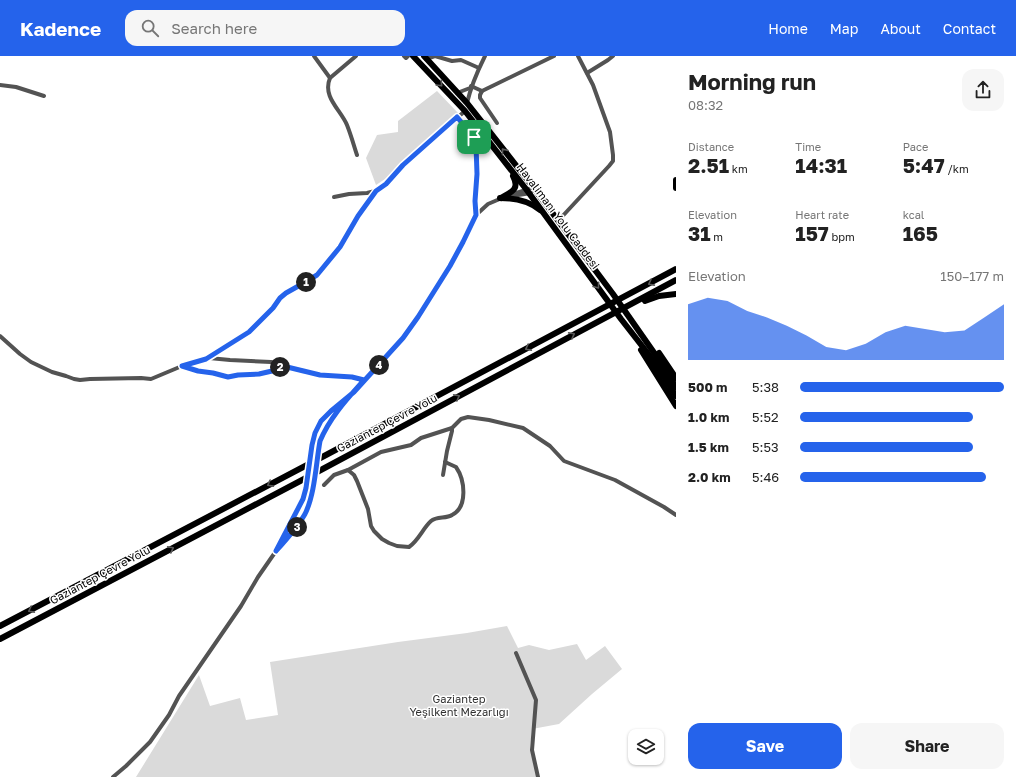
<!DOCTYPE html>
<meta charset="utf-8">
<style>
body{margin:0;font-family:"Golos Text",sans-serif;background:#f6f6f6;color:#222;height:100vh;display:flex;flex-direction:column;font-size:15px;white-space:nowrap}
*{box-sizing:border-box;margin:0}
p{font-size:13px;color:#767676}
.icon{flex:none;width:22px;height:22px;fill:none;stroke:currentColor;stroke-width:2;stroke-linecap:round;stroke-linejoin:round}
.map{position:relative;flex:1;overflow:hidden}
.sheet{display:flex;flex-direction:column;background:#fff;width:340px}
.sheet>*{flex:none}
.fabs{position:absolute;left:628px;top:673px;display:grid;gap:8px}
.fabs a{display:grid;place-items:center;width:36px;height:36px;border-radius:8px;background:#fff;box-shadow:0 1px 3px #0004;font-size:20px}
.pin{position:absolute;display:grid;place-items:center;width:34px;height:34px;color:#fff;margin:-17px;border-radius:8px;box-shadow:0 2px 6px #0006}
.km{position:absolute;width:20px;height:20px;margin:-10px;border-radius:50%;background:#222;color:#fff;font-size:11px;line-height:20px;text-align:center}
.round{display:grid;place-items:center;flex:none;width:42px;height:42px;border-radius:12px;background:#f6f6f6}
.head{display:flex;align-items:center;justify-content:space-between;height:68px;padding:0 12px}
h1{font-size:22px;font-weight:700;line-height:30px}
.metrics{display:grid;grid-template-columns:repeat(3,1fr);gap:6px;height:68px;padding:4px 12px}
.metrics div{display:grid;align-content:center}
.metrics b{font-size:20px;font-weight:700}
.metrics small{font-size:11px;font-weight:400}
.metrics p{font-size:11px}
.chart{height:112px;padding:8px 12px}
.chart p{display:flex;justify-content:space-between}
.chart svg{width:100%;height:72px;margin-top:4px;fill:#2563eb;opacity:.7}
.primary-button{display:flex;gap:8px;margin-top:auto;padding:8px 12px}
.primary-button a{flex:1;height:46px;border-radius:12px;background:#2563eb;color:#fff;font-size:16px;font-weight:700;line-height:46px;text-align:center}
.primary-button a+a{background:#f6f6f6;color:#222}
ul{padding:0 12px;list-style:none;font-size:13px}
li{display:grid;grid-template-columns:64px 48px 1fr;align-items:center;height:30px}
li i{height:10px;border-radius:5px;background:#2563eb}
header{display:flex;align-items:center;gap:24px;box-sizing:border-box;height:56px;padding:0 20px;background:#2563eb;color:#fff}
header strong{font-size:19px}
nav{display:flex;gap:22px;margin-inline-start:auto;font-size:14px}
.search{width:280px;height:36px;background:#f6f6f6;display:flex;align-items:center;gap:10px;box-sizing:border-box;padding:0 14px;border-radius:12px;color:#767676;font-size:15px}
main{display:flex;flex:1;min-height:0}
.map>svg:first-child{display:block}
.green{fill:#dadada}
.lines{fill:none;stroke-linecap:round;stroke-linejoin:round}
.minor{stroke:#535353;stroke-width:4}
.highway{stroke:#000;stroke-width:6}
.oneway{stroke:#595959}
.route-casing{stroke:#fff;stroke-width:8}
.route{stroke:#2563eb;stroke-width:5}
.labels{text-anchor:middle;stroke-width:3;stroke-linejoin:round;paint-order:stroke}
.street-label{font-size:11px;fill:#000;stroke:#fff}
.park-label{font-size:11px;fill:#313131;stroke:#fff}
</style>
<header>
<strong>Kadence</strong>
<div class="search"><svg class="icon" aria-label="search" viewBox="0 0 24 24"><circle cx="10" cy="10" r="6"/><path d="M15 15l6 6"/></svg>Search here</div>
<nav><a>Home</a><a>Map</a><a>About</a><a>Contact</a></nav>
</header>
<main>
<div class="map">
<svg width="676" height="721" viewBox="0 0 676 721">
<rect width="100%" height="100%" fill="#fff"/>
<g class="green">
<path d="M437 35 458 57 434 81 408 102 385 123 376 129 366 102 377 79 398 76V65Z"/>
<path d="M507 570 518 592 529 589 549 594 577 588 586 604 605 590 622 613 592 638 559 668 532 673 530 691 537 721H136L199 619 210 650 240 642 246 664 278 659 270 606 398 586 467 577Z"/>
</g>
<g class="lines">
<g class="minor">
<path d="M314 0 330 22"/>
<path d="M356 0 330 22C322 41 341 54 347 69 351 79 354 90 357 99"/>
<path d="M404 0 406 2 408 0"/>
<path d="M426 3 435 0 452 5 461 4 479 12"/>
<path d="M587 17 608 4 613 0"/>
<path d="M0 29 16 31 44 40"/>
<path d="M471 30 482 35 554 0"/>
<path d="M482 35 480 39V42L497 67"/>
<path d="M457 37 470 32"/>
<path d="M467 47C471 30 477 16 485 0"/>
<path d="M457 61 474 81 475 89 477 118 475 145 476 159"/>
<path d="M510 139 529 133"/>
<path d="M512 140 531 137"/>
<path d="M334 141 349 138 367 137 375 135"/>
<path d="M558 165 609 110 613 105V99L610 76 593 29 578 0"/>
<path d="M0 280 20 298 31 306 52 316 66 320 74 323 80 324 90 323 141 322 151 323 182 310 206 303 249 276 273 252 280 243 286 237 303 229 317 219 340 191 358 160 376 135 385 128 403 109 465 55"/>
<path d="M209 302 230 304 271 306 283 310 312 317 320 319 353 321 364 324"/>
<path d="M183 310 198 315 213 317 228 321 271 315 283 310"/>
<path d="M353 336 403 282 418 261 450 210 476 159 488 148 502 142"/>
<path d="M348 414 354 419 357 425 368 453 371 470 374 475 382 483 389 487 397 490 409 491C419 484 423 472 431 465 437 460 446 463 452 459 468 451 465 424 456 411L445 406"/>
<path d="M443 419 447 395 452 375V372"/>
<path d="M324 429 334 419 348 414 381 396 411 389 421 382 452 372 461 363 468 361 489 364 523 372 550 390 564 405 615 424 664 451 676 459"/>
<path d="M281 490C293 477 304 463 309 446 316 427 315 405 320 385 324 371 335 357 345 346"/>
<path d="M516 597 536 644 532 694 538 721"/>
<path d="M113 721 126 710 150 686 169 659 179 640 241 550 258 521 276 495 303 443 306 432 311 398 315 377 321 365 331 355 353 336"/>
</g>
<g class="highway">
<path d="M413 0 465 55 526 133 621 263 653 304 676 340"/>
<path d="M424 0 467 47 533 131 613 238 657 301 676 331"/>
<path d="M676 124V132"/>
<path d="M500 142C514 142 528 144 540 154"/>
<path d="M501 142C512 136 520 133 513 120"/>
<path d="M645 245 659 240 676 238"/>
<path d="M641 294 676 350"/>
<path d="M659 297 676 322"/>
<path d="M0 570 326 399 676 213"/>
<path d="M0 583 304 423 676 224"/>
</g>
</g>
<defs><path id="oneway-chevron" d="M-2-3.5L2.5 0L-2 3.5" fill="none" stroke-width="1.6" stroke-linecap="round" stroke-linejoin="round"/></defs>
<g class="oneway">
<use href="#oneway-chevron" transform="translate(440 28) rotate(47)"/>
<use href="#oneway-chevron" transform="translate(504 95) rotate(-128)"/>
<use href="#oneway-chevron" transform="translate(651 227) rotate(152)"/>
<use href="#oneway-chevron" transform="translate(597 230) rotate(54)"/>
<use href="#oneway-chevron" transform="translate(572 279) rotate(-28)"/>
<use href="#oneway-chevron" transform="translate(528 292) rotate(152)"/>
<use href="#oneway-chevron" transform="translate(457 341) rotate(-28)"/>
<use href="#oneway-chevron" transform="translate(270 428) rotate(152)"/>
<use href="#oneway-chevron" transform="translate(171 493) rotate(-28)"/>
<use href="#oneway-chevron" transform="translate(31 554) rotate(152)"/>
</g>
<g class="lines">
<defs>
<path id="route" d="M474 81 457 61 403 109 386 128 376 135 358 160 340 191 317 219 302 228 286 237 280 242 273 252 249 276 206 303 182 310 198 315 213 317 228 321 238 319 259 318 272 315 283 310 320 319 352 321 364 324C347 343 330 361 320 385 316 407 315 438 305 458 297 472 286 484 276 495L303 443 306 432 312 389 315 377 321 365 331 355 354 336 403 282 418 261 450 210 463 186 476 159 475 145 477 118 476 89 474 81"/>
</defs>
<use href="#route" class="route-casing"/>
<use href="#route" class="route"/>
</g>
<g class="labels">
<g class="street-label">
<text transform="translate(558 160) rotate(53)" y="4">Havalimanı Yolu Caddesi</text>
<text transform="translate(387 367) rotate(-28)" y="4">Gaziantep Çevre Yolu</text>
<text transform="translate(100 519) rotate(-28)" y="4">Gaziantep Çevre Yolu</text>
</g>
<g class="park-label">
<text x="459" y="647">Gaziantep<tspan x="459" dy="13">Yeşilkent Mezarlığı</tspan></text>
</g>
</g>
</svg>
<div class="fabs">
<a><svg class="icon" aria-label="layers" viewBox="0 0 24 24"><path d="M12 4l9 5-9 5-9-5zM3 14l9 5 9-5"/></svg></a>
</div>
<div class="pin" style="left:474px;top:81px;background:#1e9e55"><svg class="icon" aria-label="arrive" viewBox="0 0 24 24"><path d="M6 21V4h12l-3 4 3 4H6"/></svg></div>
<b class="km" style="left:306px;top:226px">1</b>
<b class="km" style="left:280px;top:311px">2</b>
<b class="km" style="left:297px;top:471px">3</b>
<b class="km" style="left:379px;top:309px">4</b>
</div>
<section class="sheet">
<div class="head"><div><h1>Morning run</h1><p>08:32</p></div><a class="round"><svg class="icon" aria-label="share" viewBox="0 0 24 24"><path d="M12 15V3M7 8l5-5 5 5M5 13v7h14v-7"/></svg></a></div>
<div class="metrics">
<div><p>Distance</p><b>2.51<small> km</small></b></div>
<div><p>Time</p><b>14:31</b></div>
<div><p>Pace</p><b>5:47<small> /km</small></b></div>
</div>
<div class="metrics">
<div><p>Elevation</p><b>31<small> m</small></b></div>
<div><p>Heart rate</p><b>157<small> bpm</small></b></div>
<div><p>kcal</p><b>165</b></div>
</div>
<div class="chart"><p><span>Elevation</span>150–177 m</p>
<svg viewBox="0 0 160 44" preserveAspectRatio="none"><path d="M0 44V10L10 6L20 8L30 14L40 18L50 23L60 29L70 36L80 38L90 34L100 27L110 23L120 25L130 27L140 26L150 18L160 10V44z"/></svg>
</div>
<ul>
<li><b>500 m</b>5:38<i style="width:100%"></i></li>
<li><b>1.0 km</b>5:52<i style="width:85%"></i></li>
<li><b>1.5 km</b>5:53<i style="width:85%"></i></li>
<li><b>2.0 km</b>5:46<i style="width:91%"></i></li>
</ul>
<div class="primary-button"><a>Save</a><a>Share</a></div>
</section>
</main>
